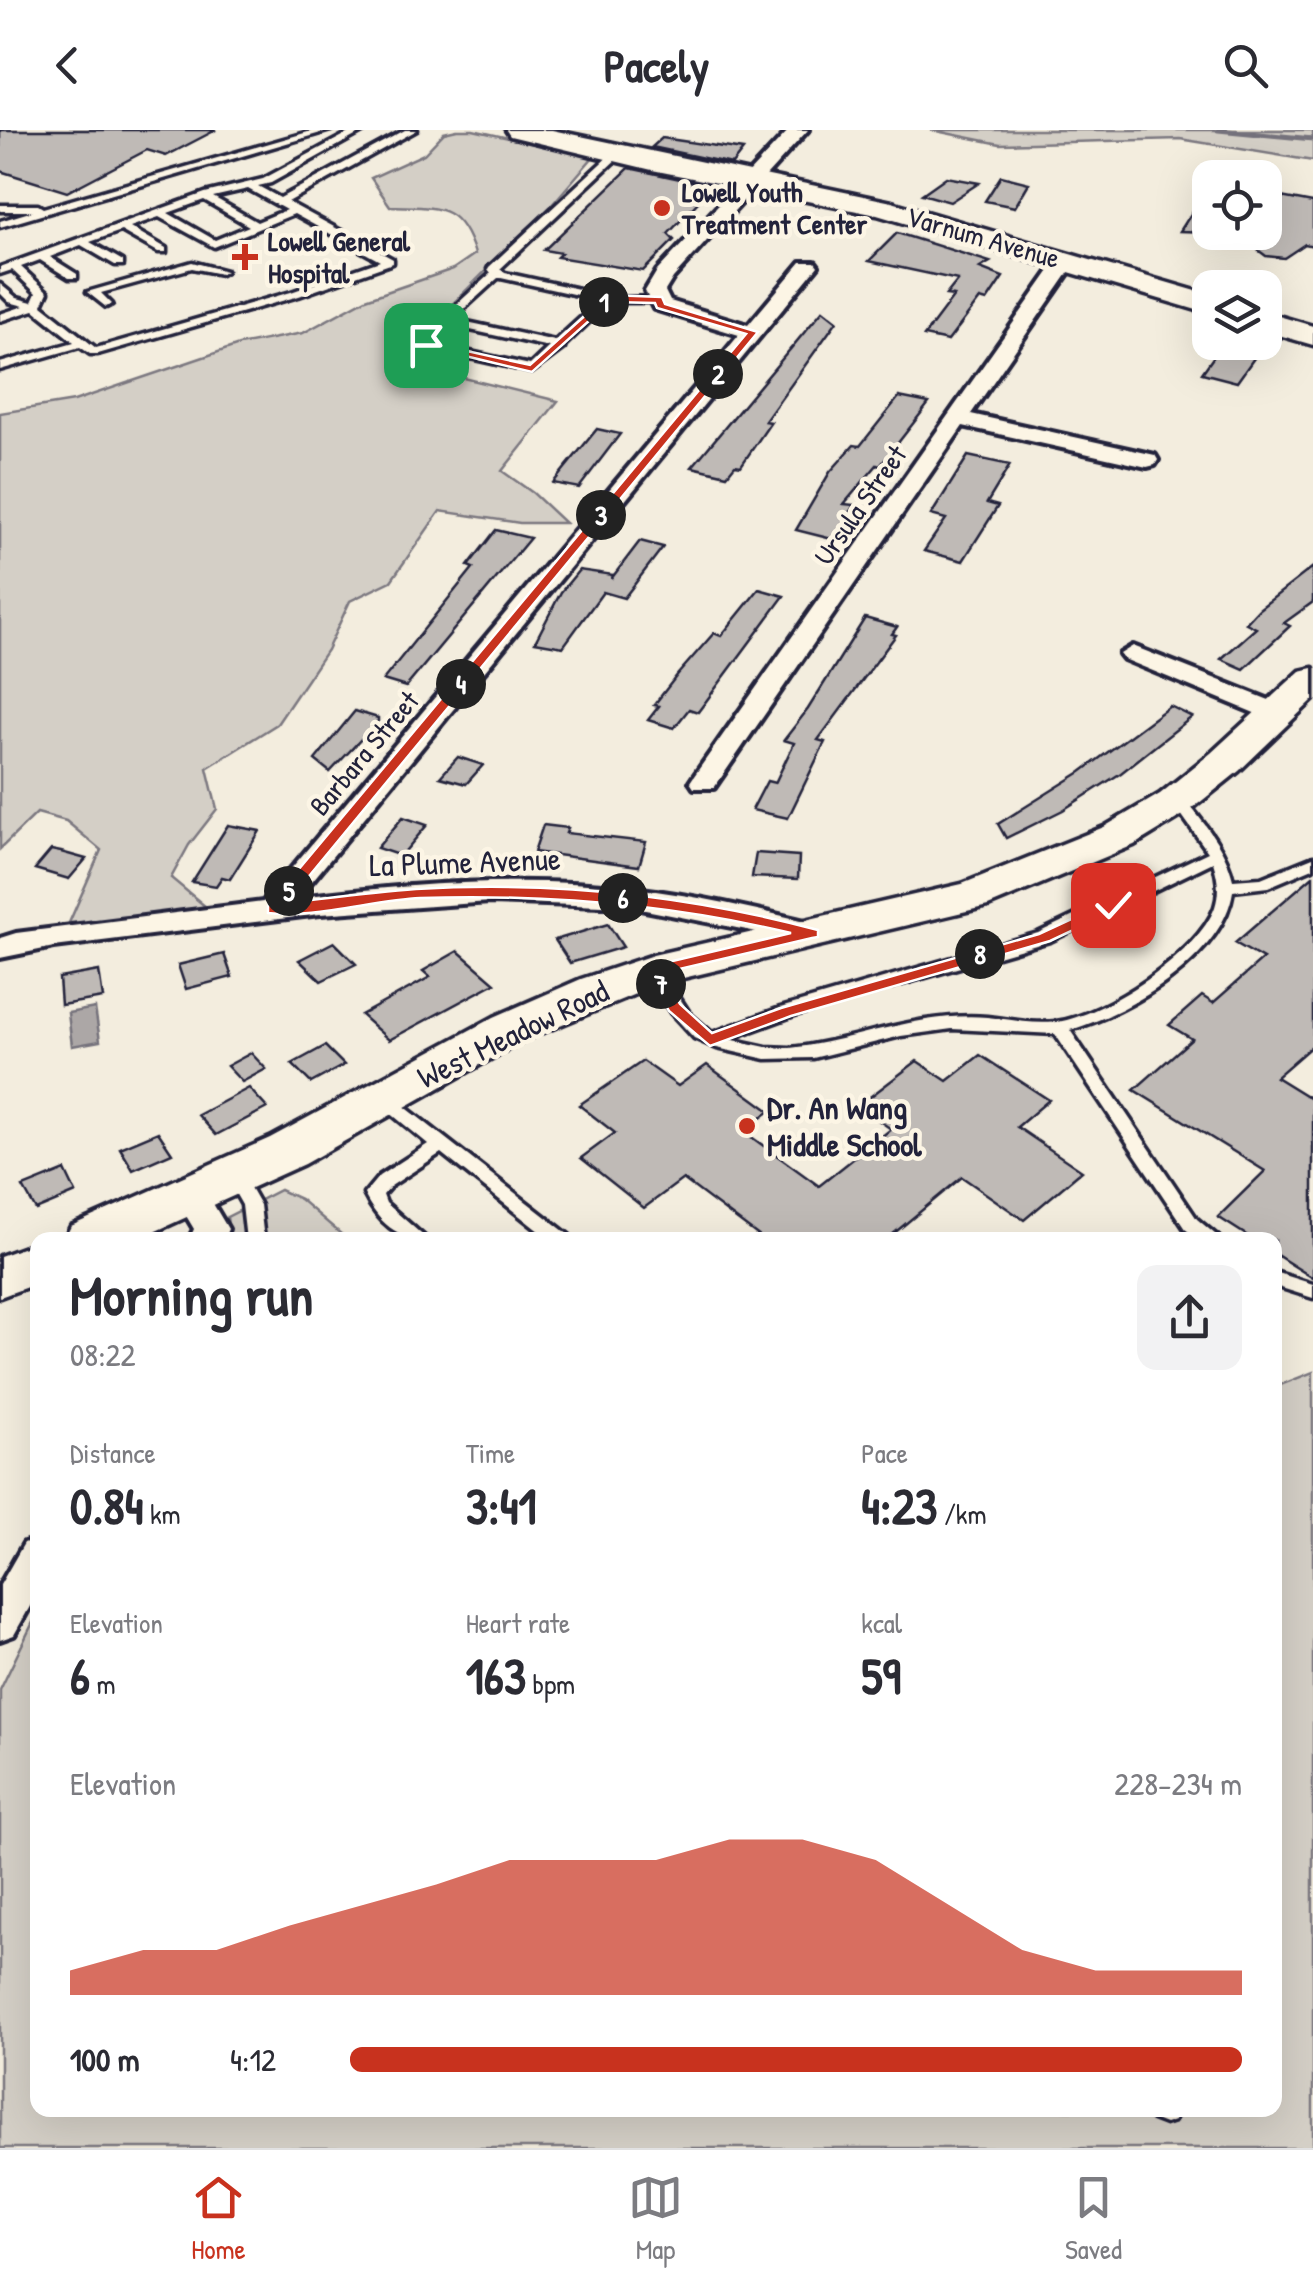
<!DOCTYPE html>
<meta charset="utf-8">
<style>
body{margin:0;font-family:"Patrick Hand",sans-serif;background:#f2f2f3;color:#2b2b33;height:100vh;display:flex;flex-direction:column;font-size:38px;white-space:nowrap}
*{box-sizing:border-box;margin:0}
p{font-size:32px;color:#7c7c81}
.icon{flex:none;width:55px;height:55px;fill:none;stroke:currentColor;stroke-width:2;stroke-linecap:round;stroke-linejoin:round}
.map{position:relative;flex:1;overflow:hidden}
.drawer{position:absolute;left:30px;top:1102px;width:1252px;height:885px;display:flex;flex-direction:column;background:#fff;border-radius:20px;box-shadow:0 10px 40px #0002}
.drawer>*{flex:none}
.fabs{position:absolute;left:1192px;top:30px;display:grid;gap:20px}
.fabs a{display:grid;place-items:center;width:90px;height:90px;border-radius:20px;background:#fff;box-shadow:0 10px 40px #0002;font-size:50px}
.pin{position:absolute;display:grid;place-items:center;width:85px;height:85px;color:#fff;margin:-42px;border-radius:20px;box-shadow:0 5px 15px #0006}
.km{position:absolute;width:50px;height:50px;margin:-25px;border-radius:50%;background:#222;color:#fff;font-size:28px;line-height:50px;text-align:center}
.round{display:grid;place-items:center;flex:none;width:105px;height:105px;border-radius:20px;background:#f2f2f3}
.summary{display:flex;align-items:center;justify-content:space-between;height:170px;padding:0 40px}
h1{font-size:55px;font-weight:700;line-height:75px}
.stats{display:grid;grid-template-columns:repeat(3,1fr);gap:15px;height:170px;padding:10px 40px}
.stats div{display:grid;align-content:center}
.stats b{font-size:50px;font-weight:700}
.stats small{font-size:28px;font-weight:400}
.stats p{font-size:28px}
.chart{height:280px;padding:20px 40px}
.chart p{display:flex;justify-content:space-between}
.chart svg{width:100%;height:180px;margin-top:10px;fill:#c8321e;opacity:.7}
ul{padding:0 40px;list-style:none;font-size:32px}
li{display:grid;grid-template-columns:160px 120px 1fr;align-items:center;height:75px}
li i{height:25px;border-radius:12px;background:#c8321e}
header{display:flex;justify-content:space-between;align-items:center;height:130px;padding:0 40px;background:#fff;font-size:45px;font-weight:700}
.dock{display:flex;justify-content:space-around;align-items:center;height:140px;border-top:2px solid #e1e1e2;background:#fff;font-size:28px;color:#7c7c81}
.dock a{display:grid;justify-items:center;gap:5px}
.dock .current{color:#c8321e}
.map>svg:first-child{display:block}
.green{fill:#d4cfc6;stroke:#7b7880;stroke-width:2.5}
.water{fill:#aca7a6;stroke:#75727b;stroke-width:2.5}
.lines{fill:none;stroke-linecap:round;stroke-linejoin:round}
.stream{stroke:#75727b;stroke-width:5}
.building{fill:#bfbab6;stroke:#22223b;stroke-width:2.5}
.lane-casing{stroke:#22223b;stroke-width:7}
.street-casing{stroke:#22223b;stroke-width:8}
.secondary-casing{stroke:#22223b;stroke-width:7}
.lane{fill:#fcf5e5;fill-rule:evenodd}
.street{fill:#fcf5e5;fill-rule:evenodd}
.secondary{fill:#fcf5e5;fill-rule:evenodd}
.route{fill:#c8321e;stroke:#fff;stroke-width:2.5}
.poi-dot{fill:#c8321e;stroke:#fcf5e5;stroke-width:4}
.labels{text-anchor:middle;stroke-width:9;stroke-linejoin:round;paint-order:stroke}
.far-poi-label{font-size:28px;font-weight:bold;fill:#22223b;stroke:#fcf5e5;text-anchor:start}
.far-street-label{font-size:28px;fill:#22223b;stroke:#fcf5e5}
.street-label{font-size:32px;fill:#22223b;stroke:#fcf5e5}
.poi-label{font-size:32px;font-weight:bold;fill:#22223b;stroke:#fcf5e5;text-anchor:start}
</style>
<header><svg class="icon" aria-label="back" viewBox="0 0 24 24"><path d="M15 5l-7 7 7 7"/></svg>Pacely<svg class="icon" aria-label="search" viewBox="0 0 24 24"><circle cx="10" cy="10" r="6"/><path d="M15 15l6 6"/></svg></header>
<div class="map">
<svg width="1313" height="2018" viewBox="0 0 1313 2018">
<rect width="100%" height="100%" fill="#f3edde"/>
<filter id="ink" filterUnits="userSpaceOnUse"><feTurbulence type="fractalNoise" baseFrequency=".01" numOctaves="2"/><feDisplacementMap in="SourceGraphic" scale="20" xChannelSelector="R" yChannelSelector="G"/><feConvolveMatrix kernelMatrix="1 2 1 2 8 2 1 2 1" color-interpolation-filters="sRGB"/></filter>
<g filter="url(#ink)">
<g class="green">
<path d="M457 0H473L593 27 550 77 395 231 558 271 502 341 533 363 565 393H520L440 381 391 451 350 471 327 520 277 594 207 638 217 679 189 715 171 748 218 787 69 793 101 720 66 691 37 683 0 719V283L74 271 239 215 303 203 366 169 453 139 475 124C459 72 438 78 390 76L371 48 424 24 444 3Z"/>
<path d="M931 0H1313V31L1180 9 1000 14Z"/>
<path d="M280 1060 300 1069 348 1110H230L227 1087Z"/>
<path d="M1313 1242V2018H0V1560L37 1484 38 1980H1275V1257Z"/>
</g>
<path class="water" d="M95 878 100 911 72 916 68 883Z"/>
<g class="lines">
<path class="stream" d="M1218 0 1313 9"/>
</g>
<g class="building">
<path d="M0 0H216L166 26 147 20 67 62 0 41Z"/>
<path d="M662 8 743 20 732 34 652 17Z"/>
<path d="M629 38 713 56 668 104 674 110 643 141 557 127 561 123 544 120Z"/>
<path d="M1001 46 1029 53 1015 77 985 71Z"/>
<path d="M946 47 979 53 950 72 922 64Z"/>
<path d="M1210 54V102L1180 101Z"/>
<path d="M1265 64 1313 73V116L1305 114 1284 128 1266 126 1258 120 1252 102H1265Z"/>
<path d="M897 103 990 132 980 138 1003 147 987 171 980 169 948 211 924 206 954 166 946 165 958 150 869 131Z"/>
<path d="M823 180 837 191 765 291 771 292 741 336 735 335 727 345 692 337Z"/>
<path d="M1224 212 1259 221 1237 252 1202 243Z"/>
<path d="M899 267 929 273 880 336 877 335 844 374 854 375 838 402 832 409 796 400 830 342 854 315 860 316Z"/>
<path d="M597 299 620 304 579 358 553 353Z"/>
<path d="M968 326 1010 335 987 373 998 376 963 431 924 421 946 389 931 385Z"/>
<path d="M496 400 530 408 406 557 383 550 473 438 468 436Z"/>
<path d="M640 411 663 417 624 468 603 462 563 517 535 512 561 462 579 440 613 445 611 449Z"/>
<path d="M1313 437V472L1284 493 1290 496 1244 539 1221 529 1256 498 1246 493 1259 479Z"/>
<path d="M759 459 784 466 698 582 689 579 674 598 648 590 659 576 654 575 678 544 714 503 721 506Z"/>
<path d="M865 488 897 497 892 504 896 505 818 610 825 612 788 688 752 680 767 651 775 653 794 613 784 610 808 579Z"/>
<path d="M1170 576 1192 587 1121 643 1063 680 1006 708 998 694 1081 642Z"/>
<path d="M355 581 378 588V591L330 642 315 630Z"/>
<path d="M458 627 483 635 466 654 440 647Z"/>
<path d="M403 687 427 695 401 726 377 718Z"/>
<path d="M228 695 260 701 230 749 222 747 216 756 192 752Z"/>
<path d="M543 695 568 698 566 703 646 712 639 736 534 722Z"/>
<path d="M51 720 61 722 86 729 69 749 35 739Z"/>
<path d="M756 723 799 726 798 749 752 747Z"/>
<path d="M1313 746V915L1276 947 1313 970V1148L1275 1124V1110H1254L1218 1087 1265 1041 1134 960 1192 909 1169 895 1202 866 1213 873 1263 829 1235 813Z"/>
<path d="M608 794 623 817 570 833 555 810Z"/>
<path d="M334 812 356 834 321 851 299 830Z"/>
<path d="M458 821 495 853 389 910 361 885 430 847 423 841Z"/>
<path d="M224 824 232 847 186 859 178 835Z"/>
<path d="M99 841 103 868 61 875 59 848Z"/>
<path d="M325 916 344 935 311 953 292 934Z"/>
<path d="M251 923 266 939 242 952 227 936Z"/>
<path d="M980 925 1049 970 1017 997 1082 1041 1024 1090 962 1047 886 1110H764L683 1049 644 1078 581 1028 615 1003 579 975 643 931 678 956 707 935 770 981 743 1001 819 1056 891 999 858 976 917 931 947 951Z"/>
<path d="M249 958 267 978 216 1005 198 985Z"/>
<path d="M158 1002 172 1023 133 1040 120 1018Z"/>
<path d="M65 1040 76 1063 36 1080 23 1057Z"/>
</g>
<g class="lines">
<defs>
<g id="lane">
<path d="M315 0H331L0 97V91L33 81H0V75H38L43 78Z"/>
<path d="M354 0H366L271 53 258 56 280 68 405 0H417L288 72 393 129V133L299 166 98 224H90L80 217 0 240V233L74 212 34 180 0 191V184L24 176 9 172 0 163V154L17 168 32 172 36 163 12 140 0 144V137L205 63 263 49ZM248 59 286 80 257 92 213 67ZM204 70 249 96 215 110 168 83ZM294 84 380 131 291 162 96 218 42 175 48 162 21 137 40 130 69 148H77V144L50 127 81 115 115 135H123V131L90 112 121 101 158 122H166V118L130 97 159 87 214 117Z"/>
<path d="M613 22 622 24 500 139 505 143 620 168 659 167 663 168V172H610L565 215 564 218 532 242 421 217 419 209 491 143 488 139 489 137ZM498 148H501L600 170 555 211 453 189ZM447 195 549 217 530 235 429 213Z"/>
<path d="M192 132 226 141 221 144 192 138 101 163 112 174 106 177 87 162Z"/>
<path d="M1178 665 1183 667C1203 692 1226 718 1233 750L1261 748 1313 727V738L1268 757 1233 761C1223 827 1130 883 1070 900L1197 1089 1222 1110H1200L1185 1099 1055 904 952 899 901 906 813 928 766 929 717 918 694 908 671 883 645 840 653 834 659 836 690 884 712 903 780 878 1038 803 1208 722 1171 670ZM1213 732C1218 747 1220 762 1215 777 1198 824 1104 886 1056 892 1033 895 1010 889 987 887 967 885 946 887 926 890 880 897 837 913 790 918L766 917 729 909 792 886 1050 811Z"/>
<path d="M384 963 390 965 569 1105 572 1110H550L441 1023 391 1056 383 1065 386 1073 428 1110C398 1110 377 1091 364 1064L379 1046 428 1014 378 973 375 969Z"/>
<path d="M234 1038 240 1040 260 1075 264 1110H246L242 1075 225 1045 228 1040Z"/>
<path d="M1275 1142 1313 1154V1168L1275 1156Z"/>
<path d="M1149 1980H1177V1982L1174 1991 1165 1994 1152 1989Z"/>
</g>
<g id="street">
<path d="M789 0H808L673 148 665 161 670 171 748 195 801 132H815L818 136 299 767C409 754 523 745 633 758 694 765 754 779 813 793L823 796 828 803 823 810 813 813 630 777 490 772 320 784 54 817 0 828V808L16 803 263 772 739 205 654 179 645 161 657 141Z"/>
<path d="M1066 126 1076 132 971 284 1155 325 1158 330 1155 335 1147 337 963 296 714 658H694L690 652 694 646 1059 128Z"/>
<path d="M1133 516 1287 577 1291 583 1287 589H1269L1124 529 1120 524Z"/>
<path d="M190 1051 202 1055 228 1099 223 1110H189L194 1099 173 1064 178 1055Z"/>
<path d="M38 1408V1462L14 1505 0 1510V1455L24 1413Z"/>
</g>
<g id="secondary">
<path d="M506 0H552L892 72 1210 165V184L877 85 652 40 510 6Z"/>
<path d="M1265 182 1313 196V215L1265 201Z"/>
<path d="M1313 538V570L1239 641 1188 682 1134 715 988 776 662 853 526 909 304 1034 136 1110H64L71 1096 270 1008 494 887 581 849 653 825 962 754 1104 697 1160 664 1211 623 1300 541Z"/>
<path d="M38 1112V1153L0 1167V1126Z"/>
</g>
</defs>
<use href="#lane" class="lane-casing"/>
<use href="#street" class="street-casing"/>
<use href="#secondary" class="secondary-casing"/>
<use href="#lane" class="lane"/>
<use href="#street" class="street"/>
<use href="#secondary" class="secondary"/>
</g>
</g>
<path class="route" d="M608 165 662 167 665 174 758 202 287 773C330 768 373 762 416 759 551 751 687 765 818 800V807L812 808 662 843 680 874 712 903 781 878 1039 804 1108 772H1118V779L1050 811 791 886 710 916 669 881 645 840 647 837 791 803C668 774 546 764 420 768 375 770 310 789 268 783V776L746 204 657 178 655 173 610 172 532 242 420 215 426 212 530 235Z"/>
<g class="poi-dot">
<circle cx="662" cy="78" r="10"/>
<path d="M240 112h10v10h10v10h-10v10h-10v-10h-10v-10h10z"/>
<circle cx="747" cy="996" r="10"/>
</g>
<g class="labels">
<g class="far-poi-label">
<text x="682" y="72">Lowell Youth<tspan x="682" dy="32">Treatment Center</tspan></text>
<text x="268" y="121">Lowell General<tspan x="268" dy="32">Hospital</tspan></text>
</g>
<g class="far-street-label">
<text transform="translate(983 107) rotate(16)" y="10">Varnum Avenue</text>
<text transform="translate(860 375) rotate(-55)" y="10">Ursula Street</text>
<text transform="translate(364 623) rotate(-50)" y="10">Barbara Street</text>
</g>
<g class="street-label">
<text transform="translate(465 732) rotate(-2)" y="11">La Plume Avenue</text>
<text transform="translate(513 904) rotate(-26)" y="11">West Meadow Road</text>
</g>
<g class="poi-label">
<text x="767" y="989">Dr. An Wang<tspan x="767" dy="37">Middle School</tspan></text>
</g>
</g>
</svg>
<div class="fabs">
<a><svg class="icon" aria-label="locate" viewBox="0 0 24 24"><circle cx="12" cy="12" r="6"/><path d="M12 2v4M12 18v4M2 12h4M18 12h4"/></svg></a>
<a><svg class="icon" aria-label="layers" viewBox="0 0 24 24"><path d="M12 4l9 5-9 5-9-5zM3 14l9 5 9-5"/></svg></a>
</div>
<div class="pin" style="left:426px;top:215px;background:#1e9e55"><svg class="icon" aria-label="arrive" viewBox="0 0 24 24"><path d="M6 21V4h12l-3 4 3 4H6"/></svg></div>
<div class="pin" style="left:1113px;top:775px;background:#d93025"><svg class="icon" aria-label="check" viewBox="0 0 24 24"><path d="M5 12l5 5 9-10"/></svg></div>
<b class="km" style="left:604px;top:172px">1</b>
<b class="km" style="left:718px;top:244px">2</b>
<b class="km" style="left:601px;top:385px">3</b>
<b class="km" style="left:461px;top:554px">4</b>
<b class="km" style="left:289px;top:761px">5</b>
<b class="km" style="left:623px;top:768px">6</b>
<b class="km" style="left:661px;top:854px">7</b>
<b class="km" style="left:980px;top:824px">8</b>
<section class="drawer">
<div class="summary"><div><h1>Morning run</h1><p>08:22</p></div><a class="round"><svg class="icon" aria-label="share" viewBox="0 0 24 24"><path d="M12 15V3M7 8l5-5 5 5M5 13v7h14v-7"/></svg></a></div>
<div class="stats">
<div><p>Distance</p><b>0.84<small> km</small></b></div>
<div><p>Time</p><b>3:41</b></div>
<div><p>Pace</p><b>4:23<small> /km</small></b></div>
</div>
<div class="stats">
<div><p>Elevation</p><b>6<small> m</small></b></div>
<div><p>Heart rate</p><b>163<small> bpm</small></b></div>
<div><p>kcal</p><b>59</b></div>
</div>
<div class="chart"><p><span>Elevation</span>228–234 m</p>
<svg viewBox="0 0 160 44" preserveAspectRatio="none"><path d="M0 44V38L10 33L20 33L30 27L40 22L50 17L60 11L70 11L80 11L90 6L100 6L110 11L120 22L130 33L140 38L150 38L160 38V44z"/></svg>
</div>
<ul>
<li><b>100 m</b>4:12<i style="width:100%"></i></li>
</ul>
</section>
</div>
<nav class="dock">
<a class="current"><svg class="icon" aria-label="home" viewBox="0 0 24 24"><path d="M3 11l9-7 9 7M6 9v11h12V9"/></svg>Home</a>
<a><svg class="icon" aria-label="map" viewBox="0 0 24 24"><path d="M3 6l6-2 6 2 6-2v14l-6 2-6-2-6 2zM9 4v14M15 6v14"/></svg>Map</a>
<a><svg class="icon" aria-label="saved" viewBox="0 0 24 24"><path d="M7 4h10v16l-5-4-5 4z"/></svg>Saved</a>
</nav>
